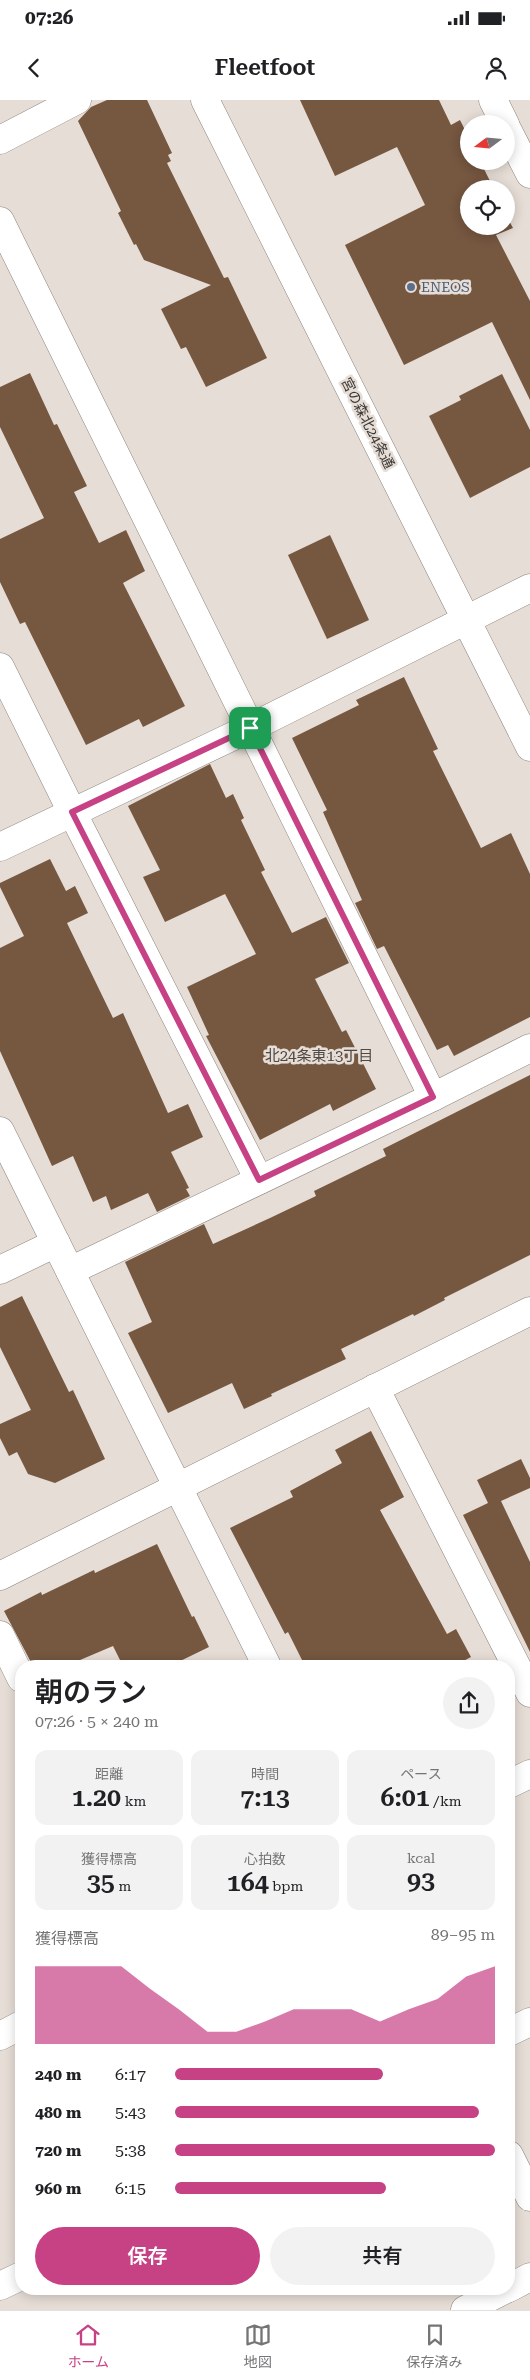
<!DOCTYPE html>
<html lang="ja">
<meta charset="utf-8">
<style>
body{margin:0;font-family:"Roboto Serif","Noto Sans JP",serif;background:#f2f2f2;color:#202124;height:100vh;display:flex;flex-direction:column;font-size:19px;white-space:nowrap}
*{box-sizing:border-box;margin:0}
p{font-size:16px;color:#757577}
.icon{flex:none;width:28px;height:28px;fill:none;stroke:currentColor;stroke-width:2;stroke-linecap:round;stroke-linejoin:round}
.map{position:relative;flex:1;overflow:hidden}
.sheet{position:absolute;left:15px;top:1560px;width:500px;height:635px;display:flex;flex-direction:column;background:#fff;border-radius:20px;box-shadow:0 2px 12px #0003}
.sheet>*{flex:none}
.needle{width:32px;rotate:254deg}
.controls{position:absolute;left:460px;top:15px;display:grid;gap:10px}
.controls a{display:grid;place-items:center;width:55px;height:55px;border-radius:50%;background:#fff;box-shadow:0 2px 12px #0003;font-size:25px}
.pin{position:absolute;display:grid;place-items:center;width:42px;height:42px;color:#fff;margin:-21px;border-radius:10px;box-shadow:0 2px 8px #0006}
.round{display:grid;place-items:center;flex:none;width:52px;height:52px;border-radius:26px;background:#f2f2f2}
.head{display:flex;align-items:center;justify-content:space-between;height:85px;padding:0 20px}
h1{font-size:28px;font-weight:600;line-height:38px}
.figures{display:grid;grid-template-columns:repeat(3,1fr);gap:8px;height:85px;padding:5px 20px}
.figures div{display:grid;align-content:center;border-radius:12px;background:#f2f2f2;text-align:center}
.figures b{font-size:25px;font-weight:600}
.figures small{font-size:14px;font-weight:400}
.figures p{font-size:14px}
.chart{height:140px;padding:10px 20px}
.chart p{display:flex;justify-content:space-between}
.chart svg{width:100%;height:90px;margin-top:5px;fill:#c74285;opacity:.7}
.button{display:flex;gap:10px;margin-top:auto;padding:10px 20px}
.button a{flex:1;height:58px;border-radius:30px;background:#c74285;color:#fff;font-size:20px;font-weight:600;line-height:58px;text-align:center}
.button a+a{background:#f2f2f2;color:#202124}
ul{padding:0 20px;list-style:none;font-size:16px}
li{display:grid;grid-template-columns:80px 60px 1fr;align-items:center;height:38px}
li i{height:12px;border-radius:6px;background:#c74285}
.status{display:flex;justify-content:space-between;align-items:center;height:35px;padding:0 25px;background:#fff;direction:ltr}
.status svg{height:14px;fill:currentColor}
header{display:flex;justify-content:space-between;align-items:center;height:65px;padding:0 20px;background:#fff;font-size:22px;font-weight:600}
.tab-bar{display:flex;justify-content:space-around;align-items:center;height:70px;border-top:1px solid #e0e0e0;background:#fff;font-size:14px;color:#757577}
.tab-bar a{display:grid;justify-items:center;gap:2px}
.tab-bar .selected{color:#c74285}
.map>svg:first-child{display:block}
.building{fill:#765740}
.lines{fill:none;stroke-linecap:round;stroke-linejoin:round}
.street-casing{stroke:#8e857f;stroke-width:29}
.secondary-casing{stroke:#8e857f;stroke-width:29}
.street{stroke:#fff;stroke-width:28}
.secondary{stroke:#fff;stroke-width:28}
.route-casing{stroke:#fff;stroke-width:10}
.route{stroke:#c74285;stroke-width:6}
.service-dot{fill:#5c6f8a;stroke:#e6ddd6;stroke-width:2}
.labels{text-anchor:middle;stroke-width:5;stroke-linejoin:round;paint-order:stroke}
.service-label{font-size:14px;fill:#4e5e75;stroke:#e6ddd6;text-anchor:start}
.street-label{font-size:14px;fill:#3b3835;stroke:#e6ddd6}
.neighbourhood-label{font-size:15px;fill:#4f4843;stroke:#e6ddd6}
</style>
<div class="status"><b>07:26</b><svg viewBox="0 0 49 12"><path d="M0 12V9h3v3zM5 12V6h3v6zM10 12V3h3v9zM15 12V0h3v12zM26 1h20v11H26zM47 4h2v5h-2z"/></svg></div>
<header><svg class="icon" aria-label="back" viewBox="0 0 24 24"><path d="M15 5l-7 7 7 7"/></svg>Fleetfoot<svg class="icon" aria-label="person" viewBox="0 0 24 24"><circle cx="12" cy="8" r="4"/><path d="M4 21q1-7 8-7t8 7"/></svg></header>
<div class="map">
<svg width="530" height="2210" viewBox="0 0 530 2210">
<rect width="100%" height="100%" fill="#e6ddd6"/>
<g class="building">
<path d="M107 0H147L172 53 168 55 171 61 167 63 224 178 228 177 267 258 206 287 186 247 181 249 161 209 211 185 144 160 136 144 134 145 118 113 121 111 78 21 91 7Z"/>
<path d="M300 0H439L451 25 460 20 469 38V61H480L494 89H469V126H506V115L513 128 496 135 530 201V300L492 222 404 265 345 145 425 105 397 47 335 76Z"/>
<path d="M30 273 54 325 57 324 87 386 74 392 99 443 126 430 145 471 123 483 185 606 143 627 139 619 86 645 25 522 20 524 0 482V439L44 418 0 327V287Z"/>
<path d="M502 274 530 330V367L470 398 429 316 461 300 459 296Z"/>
<path d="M330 435 369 520 327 539 288 455Z"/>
<path d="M404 577 438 649 433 651 481 748 511 733 530 774V917L454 956 448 945 437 950 384 846 377 849 355 803 362 800 323 712 327 710 292 638 359 605 356 600Z"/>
<path d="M210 664 226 698 233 694 244 718 241 720 265 770 261 772 292 833 326 817 349 863 315 879 342 932 346 930 376 989 333 1011 330 1004 260 1040 206 936 209 935 187 887 256 854 225 794 165 822 143 777 160 770 128 706Z"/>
<path d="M50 759 66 791 75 786 88 813 67 823 113 918 123 913 168 1013 188 1004 203 1037 171 1052 189 1088 186 1089 190 1096 157 1112 148 1093 111 1110 106 1096 93 1102 73 1056 52 1066 0 951V848L24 836 0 787V783Z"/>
<path d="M530 975V1155L444 1198 445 1200 414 1216 413 1214 341 1249 346 1259 271 1294 272 1296 244 1309 232 1283 168 1313 128 1233 152 1222 125 1162 204 1124 213 1144 270 1118 316 1096 314 1091 386 1056 383 1049Z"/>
<path d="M22 1196 69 1292 73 1290 105 1359 55 1383 28 1374 17 1352 9 1356 0 1338V1324L31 1310 0 1247V1207Z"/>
<path d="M371 1331 404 1397 380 1410 447 1534 456 1529 471 1557 454 1566H305L288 1532 285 1534 230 1428 293 1397 290 1391 342 1363 335 1350Z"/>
<path d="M521 1359 530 1378V1388L501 1401 530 1462V1552L463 1415 488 1403 477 1380Z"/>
<path d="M157 1444 192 1517 194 1516 209 1547 170 1566H123L113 1546 66 1566H33L4 1511 41 1492 42 1495 94 1470 95 1473Z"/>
</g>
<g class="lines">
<defs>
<g id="street">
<path d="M493 0 505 24"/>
<path d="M506 27 530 74"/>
<path d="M0 40 77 0"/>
<path d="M0 121 433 997"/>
<path d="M0 567 72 712 259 1080"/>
<path d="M0 747 250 628 530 488"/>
<path d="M0 1031 267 1566"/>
<path d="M0 1170 56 1143"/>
<path d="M70 1171 433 997 530 948"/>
<path d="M375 1288 530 1593"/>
<path d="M0 1476 530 1211"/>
<path d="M0 1535 21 1578"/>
<path d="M509 1684 530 1674"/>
<path d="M509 1932 530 1922"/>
<path d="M0 1936 21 1925"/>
<path d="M509 2055 530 2097"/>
<path d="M0 2186 21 2176"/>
<path d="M509 2188 530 2177"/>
<path d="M465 2210 506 2189"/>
</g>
<path id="secondary" d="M205 0 530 647"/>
</defs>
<use href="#street" class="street-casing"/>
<use href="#secondary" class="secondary-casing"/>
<use href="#street" class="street"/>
<use href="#secondary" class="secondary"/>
</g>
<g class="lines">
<defs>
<path id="route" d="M250 628 433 997 259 1080 72 712Z"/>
</defs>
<use href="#route" class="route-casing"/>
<use href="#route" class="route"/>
</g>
<circle class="service-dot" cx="411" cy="187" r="5"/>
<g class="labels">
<g class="service-label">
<text x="421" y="192">ENEOS</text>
</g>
<g class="street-label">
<text transform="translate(368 323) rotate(63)" y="5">宮の森北24条通</text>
</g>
<g class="neighbourhood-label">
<text x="319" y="961">北24条東13丁目</text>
</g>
</g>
</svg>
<div class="controls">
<a><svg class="needle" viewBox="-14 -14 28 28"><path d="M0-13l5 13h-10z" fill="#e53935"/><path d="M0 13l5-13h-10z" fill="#757577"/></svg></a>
<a><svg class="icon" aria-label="locate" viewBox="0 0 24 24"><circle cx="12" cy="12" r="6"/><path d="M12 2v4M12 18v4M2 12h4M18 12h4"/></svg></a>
</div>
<div class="pin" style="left:250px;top:628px;background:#1e9e55"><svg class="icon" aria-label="arrive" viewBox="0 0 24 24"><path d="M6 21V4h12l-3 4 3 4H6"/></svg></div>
<section class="sheet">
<div class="head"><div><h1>朝のラン</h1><p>07:26 · 5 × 240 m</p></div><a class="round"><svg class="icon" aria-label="share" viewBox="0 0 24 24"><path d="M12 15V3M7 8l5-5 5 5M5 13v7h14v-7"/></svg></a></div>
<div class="figures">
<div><p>距離</p><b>1.20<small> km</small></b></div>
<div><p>時間</p><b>7:13</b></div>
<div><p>ペース</p><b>6:01<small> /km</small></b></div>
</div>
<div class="figures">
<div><p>獲得標高</p><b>35<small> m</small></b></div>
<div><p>心拍数</p><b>164<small> bpm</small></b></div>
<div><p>kcal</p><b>93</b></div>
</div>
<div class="chart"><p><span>獲得標高</span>89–95 m</p>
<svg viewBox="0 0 160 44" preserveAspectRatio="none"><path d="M0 44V6L10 6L20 6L30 6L40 17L50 27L60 38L70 38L80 33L90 27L100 27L110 27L120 33L130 27L140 22L150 11L160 6V44z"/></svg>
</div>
<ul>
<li><b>240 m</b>6:17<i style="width:65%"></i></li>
<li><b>480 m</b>5:43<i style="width:95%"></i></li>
<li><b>720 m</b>5:38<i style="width:100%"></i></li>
<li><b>960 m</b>6:15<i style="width:66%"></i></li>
</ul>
<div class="button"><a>保存</a><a>共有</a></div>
</section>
</div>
<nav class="tab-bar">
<a class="selected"><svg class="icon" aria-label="home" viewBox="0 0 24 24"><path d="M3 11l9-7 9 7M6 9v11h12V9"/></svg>ホーム</a>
<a><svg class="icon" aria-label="map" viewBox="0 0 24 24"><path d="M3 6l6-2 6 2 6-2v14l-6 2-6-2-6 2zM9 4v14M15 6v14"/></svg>地図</a>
<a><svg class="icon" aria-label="saved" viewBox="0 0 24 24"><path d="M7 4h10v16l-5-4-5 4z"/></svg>保存済み</a>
</nav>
